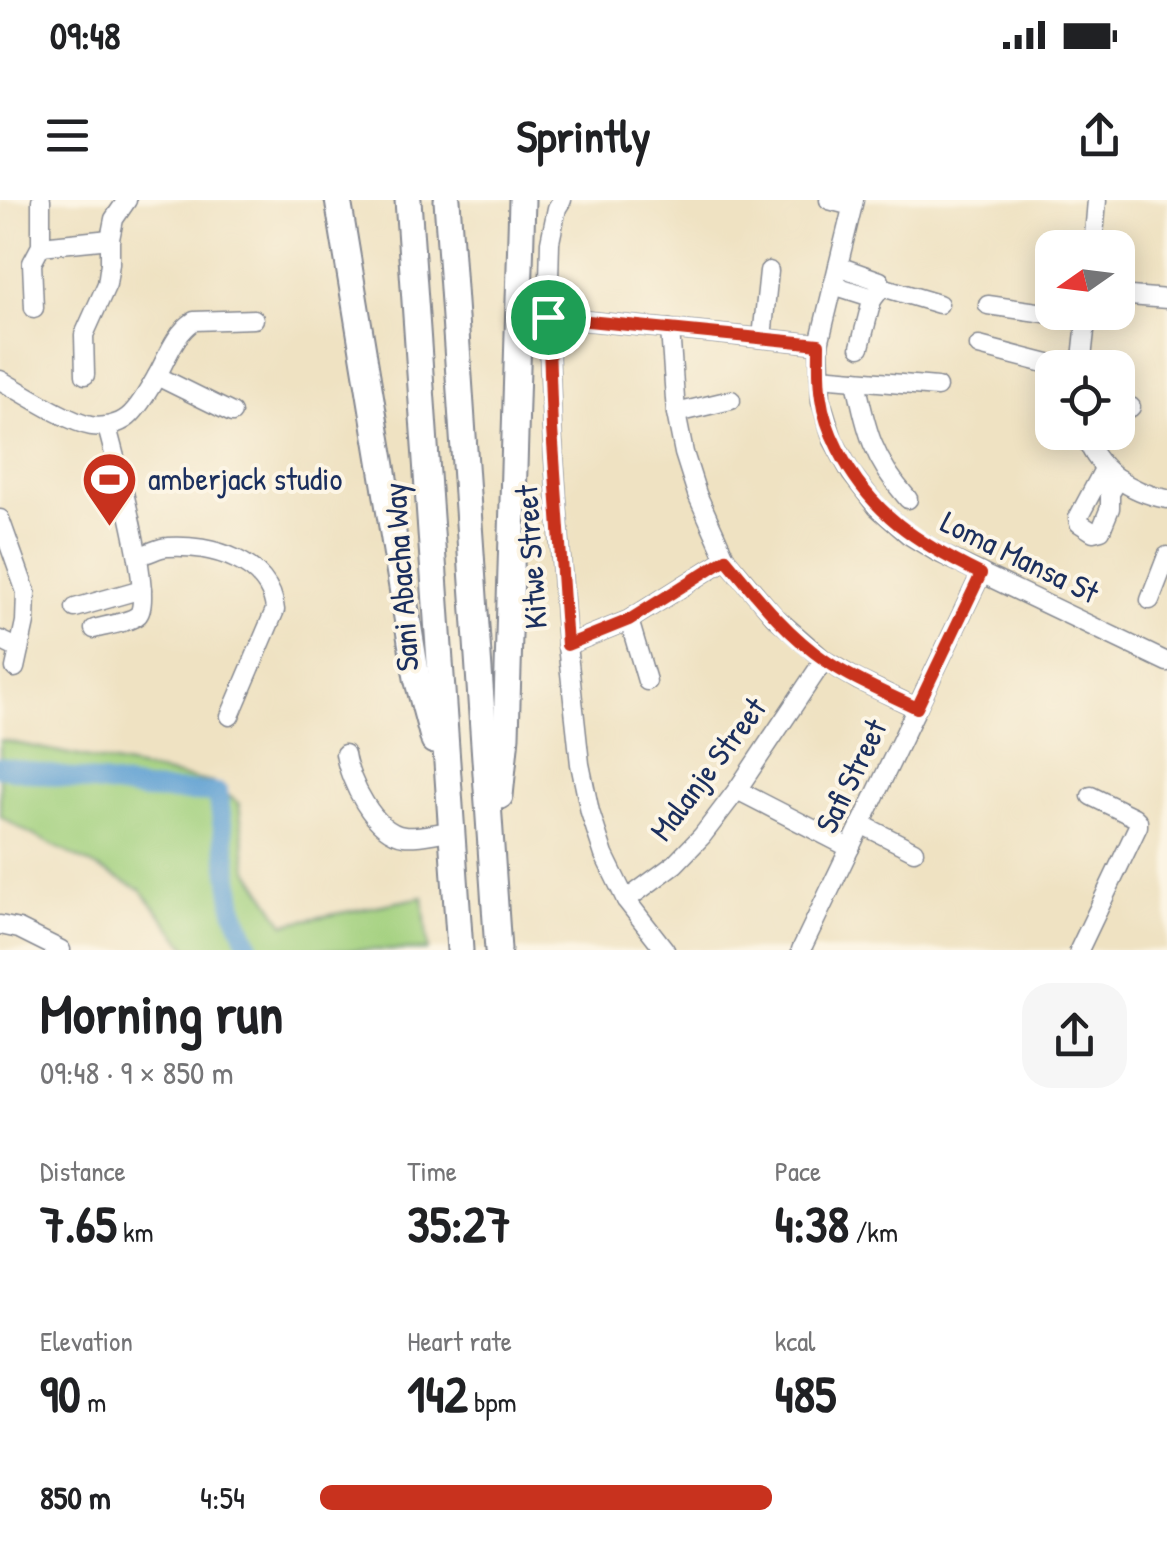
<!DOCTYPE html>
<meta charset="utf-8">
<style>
body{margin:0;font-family:"Patrick Hand",sans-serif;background:#f6f6f6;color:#202124;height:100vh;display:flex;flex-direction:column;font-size:38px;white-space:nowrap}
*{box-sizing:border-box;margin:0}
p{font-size:32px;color:#757577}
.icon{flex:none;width:55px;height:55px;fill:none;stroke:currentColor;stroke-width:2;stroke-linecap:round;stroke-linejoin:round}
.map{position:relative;height:750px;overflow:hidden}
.sheet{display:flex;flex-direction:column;background:#fff;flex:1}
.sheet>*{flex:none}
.needle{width:65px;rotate:256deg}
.controls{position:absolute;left:1035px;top:30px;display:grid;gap:20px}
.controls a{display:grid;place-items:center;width:100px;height:100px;border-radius:20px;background:#fff;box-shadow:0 5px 25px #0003;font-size:50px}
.pin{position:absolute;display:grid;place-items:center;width:85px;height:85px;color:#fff;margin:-42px;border:5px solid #fff;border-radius:50%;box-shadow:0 2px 10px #0007}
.round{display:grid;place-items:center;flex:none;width:105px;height:105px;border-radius:30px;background:#f6f6f6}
.head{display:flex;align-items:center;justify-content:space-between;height:170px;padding:0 40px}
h1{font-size:55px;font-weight:800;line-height:75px}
.figures{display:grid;grid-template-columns:repeat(3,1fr);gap:15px;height:170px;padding:10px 40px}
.figures div{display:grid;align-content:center}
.figures b{font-size:50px;font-weight:800}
.figures small{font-size:28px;font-weight:400}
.figures p{font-size:28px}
ul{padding:0 40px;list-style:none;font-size:32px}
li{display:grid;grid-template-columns:160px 120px 1fr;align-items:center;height:75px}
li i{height:25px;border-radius:12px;background:#c8321e}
.status{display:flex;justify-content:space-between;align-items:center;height:70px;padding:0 50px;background:#fff;direction:ltr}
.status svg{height:28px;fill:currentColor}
header{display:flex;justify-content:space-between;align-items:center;height:130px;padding:0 40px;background:#fff;font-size:45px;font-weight:800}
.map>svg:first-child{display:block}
.green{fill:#a2d07e;stroke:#5e806e;stroke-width:2.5}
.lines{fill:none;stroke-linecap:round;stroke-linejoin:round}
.river{stroke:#61a1d3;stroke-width:20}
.minor-casing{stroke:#858890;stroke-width:21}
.highway-casing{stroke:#858890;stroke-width:29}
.minor{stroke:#fff;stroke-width:18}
.highway{stroke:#fff;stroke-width:25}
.route-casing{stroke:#fff;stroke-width:20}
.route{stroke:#c8321e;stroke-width:12}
.labels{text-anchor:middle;stroke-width:8;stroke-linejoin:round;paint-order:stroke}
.poi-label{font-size:32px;fill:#1b2f5e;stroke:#fcf5e5;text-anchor:start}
.street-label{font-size:32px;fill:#1b2f5e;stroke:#fcf5e5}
</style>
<div class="status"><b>09:48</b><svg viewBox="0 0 49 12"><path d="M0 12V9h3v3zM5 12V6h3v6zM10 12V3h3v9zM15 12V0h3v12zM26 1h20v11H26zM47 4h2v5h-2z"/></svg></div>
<header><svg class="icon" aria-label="menu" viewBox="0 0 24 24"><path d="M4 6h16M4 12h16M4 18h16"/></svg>Sprintly<svg class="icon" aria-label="share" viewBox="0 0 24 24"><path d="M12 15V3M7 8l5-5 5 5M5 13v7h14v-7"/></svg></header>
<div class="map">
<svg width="1167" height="750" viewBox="0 0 1167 750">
<rect width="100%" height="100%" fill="#fcf5e5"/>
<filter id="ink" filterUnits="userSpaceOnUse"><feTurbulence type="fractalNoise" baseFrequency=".01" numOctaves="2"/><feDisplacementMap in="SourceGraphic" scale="20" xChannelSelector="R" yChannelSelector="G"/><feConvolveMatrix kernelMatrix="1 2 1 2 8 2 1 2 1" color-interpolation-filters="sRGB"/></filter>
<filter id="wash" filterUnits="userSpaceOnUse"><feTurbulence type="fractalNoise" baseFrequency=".0048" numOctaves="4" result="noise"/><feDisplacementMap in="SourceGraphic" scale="40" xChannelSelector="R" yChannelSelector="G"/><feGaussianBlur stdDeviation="2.25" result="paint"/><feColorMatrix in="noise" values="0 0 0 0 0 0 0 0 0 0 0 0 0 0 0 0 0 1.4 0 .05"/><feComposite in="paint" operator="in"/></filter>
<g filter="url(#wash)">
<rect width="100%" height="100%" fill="#efe2c2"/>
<path class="green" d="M0 540 213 583 239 604 247 667 284 724 423 697 428 750H189L141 690 25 631 0 616Z"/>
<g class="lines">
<path class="river" d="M0 567 145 590 218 593 234 709 251 750"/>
</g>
</g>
<g filter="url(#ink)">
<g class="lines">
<defs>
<g id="minor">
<path d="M41 0V46L110 39"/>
<path d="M562 0 557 8 550 42 548 117 552 229 567 445 580 564 590 612 604 655 626 700 665 750"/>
<path d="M829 0 852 6"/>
<path d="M854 0 819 144 821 201 833 240 851 273 877 307 909 335 937 352 1167 462"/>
<path d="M1093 48 1097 0"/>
<path d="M838 66 880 81 882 87 872 100"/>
<path d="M833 85 871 97 872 100 860 147"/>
<path d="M882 87 939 104"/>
<path d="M1118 95 1167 99"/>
<path d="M988 105 1087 119"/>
<path d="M34 108 32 63 41 46"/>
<path d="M548 117 819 144"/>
<path d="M670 129 676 213 684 253 697 294 726 359 774 416 824 460 858 480 917 508"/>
<path d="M762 138 769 71"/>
<path d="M979 146 1064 168"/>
<path d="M1081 168 1087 112"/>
<path d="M85 175 84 135 107 84 110 63V39L114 19 127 0"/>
<path d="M157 176 232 213"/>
<path d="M820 177 937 187"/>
<path d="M0 180C22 192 68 222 91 226 103 228 118 225 128 217 138 209 153 183 159 172 169 153 176 133 194 121L254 119"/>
<path d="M856 180C866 231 873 259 908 299"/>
<path d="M1118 204 1131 207"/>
<path d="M676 213 731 200"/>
<path d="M1085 232C1093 269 1132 293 1167 299"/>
<path d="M1104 269 1078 318 1079 323 1093 332 1101 330 1110 308V293L1119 279"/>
<path d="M0 319 26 392 25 422 15 468"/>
<path d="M138 355C149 355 157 347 168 347 210 344 271 361 275 410L230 516"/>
<path d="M1150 400 1167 356"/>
<path d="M75 408 142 389"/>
<path d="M629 420 647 481"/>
<path d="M94 429C104 426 131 422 138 415 155 399 114 254 107 227"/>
<path d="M0 440 19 449"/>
<path d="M567 445 629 420 726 359"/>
<path d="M345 554C349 580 374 632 404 636 418 638 437 632 452 631"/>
<path d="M737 590 850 648"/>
<path d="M861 624 914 651"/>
<path d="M626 700 675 664 702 636 737 590 824 460"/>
<path d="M0 725 19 729 61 750"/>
<path d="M801 750 981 374"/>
<path d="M1079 750 1138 626V621L1134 617 1091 596"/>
</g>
<g id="highway">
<path d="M338 0 417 478 434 541"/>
<path d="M408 0 460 750"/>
<path d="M447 0 498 750"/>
<path d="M500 596 506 536 522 0"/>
</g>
</defs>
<use href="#minor" class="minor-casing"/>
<use href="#highway" class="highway-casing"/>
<use href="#minor" class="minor"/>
<use href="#highway" class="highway"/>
</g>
</g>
<g class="lines" filter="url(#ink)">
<defs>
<path id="route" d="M548 117 819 144C819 162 818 181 821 198 823 215 831 235 838 249 871 314 918 343 981 374L917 508C886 493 854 480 826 461 786 434 756 395 726 359L629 420 567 445 552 229Z"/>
</defs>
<use href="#route" class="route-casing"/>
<use href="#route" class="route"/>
</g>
<defs>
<symbol id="stadium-pin" viewBox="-11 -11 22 30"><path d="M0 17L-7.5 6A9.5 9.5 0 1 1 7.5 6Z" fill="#c8321e" stroke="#fcf5e5"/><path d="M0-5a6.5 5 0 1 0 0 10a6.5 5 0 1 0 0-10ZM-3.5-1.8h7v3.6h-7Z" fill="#fff"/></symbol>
</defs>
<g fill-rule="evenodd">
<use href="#stadium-pin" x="78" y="248" width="63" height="86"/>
</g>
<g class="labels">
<g class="poi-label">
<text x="148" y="290">amberjack studio</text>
</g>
<g class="street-label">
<text transform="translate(531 357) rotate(-94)" y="11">Kitwe Street</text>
<text transform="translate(1020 357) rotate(26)" y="11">Loma Mansa St</text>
<text transform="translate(401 377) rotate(-94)" y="11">Sani Abacha Way</text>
<text transform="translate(708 569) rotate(-53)" y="11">Malanje Street</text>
<text transform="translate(851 576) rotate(-64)" y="11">Safi Street</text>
</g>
</g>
</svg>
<div class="controls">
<a><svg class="needle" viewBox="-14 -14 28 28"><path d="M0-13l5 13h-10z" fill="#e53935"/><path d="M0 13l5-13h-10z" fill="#757577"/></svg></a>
<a><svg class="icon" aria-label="locate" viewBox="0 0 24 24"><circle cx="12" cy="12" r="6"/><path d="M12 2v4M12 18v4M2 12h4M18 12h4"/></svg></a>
</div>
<div class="pin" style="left:548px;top:117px;background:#1e9e55"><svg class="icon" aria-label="arrive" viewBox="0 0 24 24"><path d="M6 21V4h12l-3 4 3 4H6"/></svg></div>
</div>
<section class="sheet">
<div class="head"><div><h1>Morning run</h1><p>09:48 · 9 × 850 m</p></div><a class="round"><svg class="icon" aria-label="share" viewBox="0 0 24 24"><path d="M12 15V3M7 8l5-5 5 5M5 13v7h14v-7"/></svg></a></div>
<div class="figures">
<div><p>Distance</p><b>7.65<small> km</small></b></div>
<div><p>Time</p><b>35:27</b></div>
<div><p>Pace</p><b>4:38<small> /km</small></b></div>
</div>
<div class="figures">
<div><p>Elevation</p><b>90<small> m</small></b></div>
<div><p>Heart rate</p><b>142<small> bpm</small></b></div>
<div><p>kcal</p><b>485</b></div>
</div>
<ul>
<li><b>850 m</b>4:54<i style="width:56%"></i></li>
</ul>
</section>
